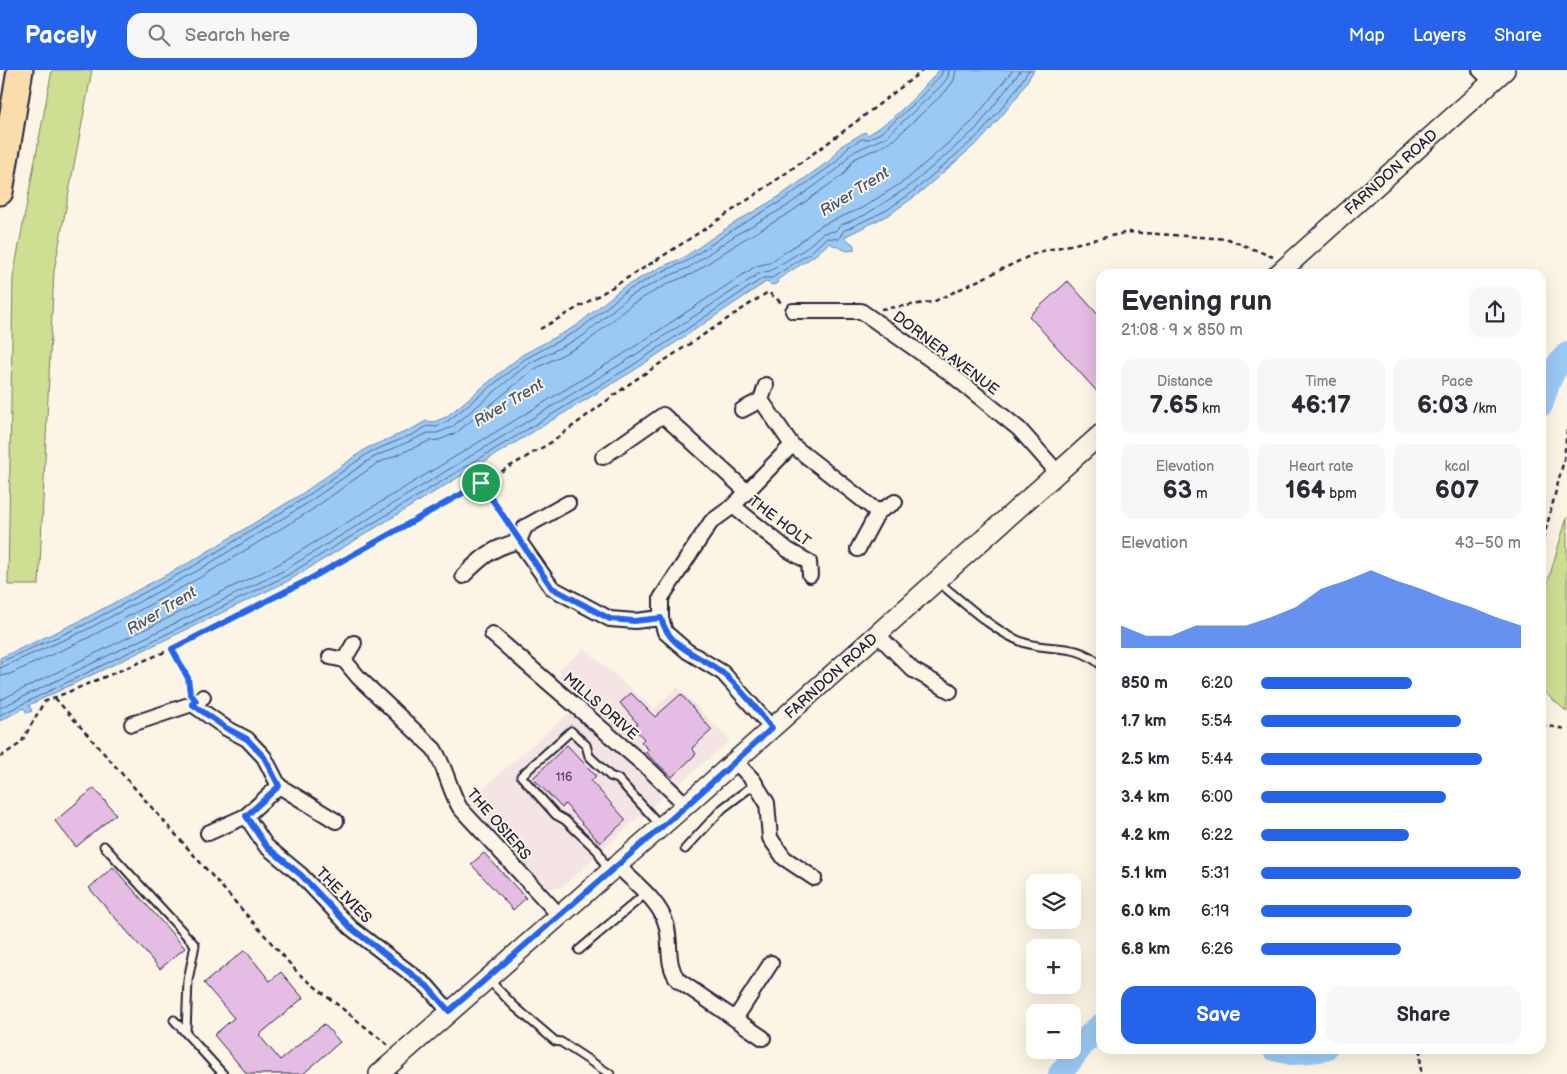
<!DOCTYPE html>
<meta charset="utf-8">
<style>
body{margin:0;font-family:"Balsamiq Sans",sans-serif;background:#f7f7f7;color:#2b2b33;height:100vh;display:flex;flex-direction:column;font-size:19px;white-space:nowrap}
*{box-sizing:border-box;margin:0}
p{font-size:16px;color:#7c7c81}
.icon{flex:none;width:28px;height:28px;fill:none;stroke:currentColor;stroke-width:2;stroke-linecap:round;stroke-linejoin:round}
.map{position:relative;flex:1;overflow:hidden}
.details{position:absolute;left:1096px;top:199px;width:450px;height:785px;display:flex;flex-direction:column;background:#fff;border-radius:15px;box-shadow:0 5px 20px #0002}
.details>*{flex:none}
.fabs{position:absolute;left:1026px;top:804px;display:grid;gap:10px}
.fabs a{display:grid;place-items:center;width:55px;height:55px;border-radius:10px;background:#fff;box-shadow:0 5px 20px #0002;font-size:25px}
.pin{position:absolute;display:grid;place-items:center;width:42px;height:42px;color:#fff;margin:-21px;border:2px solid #fff;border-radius:50%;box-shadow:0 1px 5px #0007}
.round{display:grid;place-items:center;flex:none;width:52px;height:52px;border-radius:15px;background:#f7f7f7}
.head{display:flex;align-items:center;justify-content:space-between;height:85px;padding:0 25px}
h1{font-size:28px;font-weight:800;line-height:38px}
.stats{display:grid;grid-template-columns:repeat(3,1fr);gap:8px;height:85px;padding:5px 25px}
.stats div{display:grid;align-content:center;border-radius:12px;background:#f7f7f7;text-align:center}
.stats b{font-size:25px;font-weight:800}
.stats small{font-size:14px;font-weight:400}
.stats p{font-size:14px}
.chart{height:140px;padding:10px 25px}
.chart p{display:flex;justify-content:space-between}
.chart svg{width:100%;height:90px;margin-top:5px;fill:#2563eb;opacity:.7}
.action{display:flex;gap:10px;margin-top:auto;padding:10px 25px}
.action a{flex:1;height:58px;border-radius:15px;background:#2563eb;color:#fff;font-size:20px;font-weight:800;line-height:58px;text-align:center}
.action a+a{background:#f7f7f7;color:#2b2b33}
ul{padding:0 25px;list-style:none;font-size:16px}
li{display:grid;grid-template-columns:80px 60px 1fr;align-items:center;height:38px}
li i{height:12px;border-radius:6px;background:#2563eb}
header{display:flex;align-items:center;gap:30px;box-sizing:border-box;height:70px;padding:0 25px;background:#2563eb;color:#fff}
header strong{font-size:24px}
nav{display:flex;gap:28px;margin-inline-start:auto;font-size:18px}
.search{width:350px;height:45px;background:#f7f7f7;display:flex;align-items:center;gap:12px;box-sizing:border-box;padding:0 18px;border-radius:15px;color:#7c7c81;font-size:19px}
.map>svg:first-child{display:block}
.built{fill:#f5e4e4}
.green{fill:#cede92;stroke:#788066}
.water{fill:#9ac9f5;stroke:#6a86ab}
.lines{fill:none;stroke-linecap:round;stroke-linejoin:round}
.shore{stroke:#526585;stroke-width:1}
.river{stroke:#9ac9f5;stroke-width:24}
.building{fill:#e5bce3;stroke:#22223b}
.lane-casing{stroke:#22223b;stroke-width:11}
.street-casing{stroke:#22223b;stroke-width:18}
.secondary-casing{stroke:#22223b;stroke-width:22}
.highway-casing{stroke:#22223b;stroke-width:29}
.path{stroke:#22223b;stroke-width:2.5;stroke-dasharray:5 4;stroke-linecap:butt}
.lane{stroke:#fcf5e5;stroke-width:7}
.street{stroke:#fcf5e5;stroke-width:14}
.secondary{stroke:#fcf5e5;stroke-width:19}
.highway{stroke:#fbddab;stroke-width:25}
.route-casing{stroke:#fff;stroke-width:10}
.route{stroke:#2563eb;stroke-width:6}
.labels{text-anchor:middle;stroke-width:4;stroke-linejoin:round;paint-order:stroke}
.number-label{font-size:12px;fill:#534865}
.street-label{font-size:15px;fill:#22223b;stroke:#fcf5e5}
.water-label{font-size:16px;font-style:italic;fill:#465473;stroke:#fcf5e5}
</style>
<header>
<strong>Pacely</strong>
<div class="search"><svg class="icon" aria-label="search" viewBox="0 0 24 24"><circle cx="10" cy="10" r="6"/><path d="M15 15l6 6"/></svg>Search here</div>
<nav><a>Map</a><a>Layers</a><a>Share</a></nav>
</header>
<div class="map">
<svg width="1567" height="1004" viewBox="0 0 1567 1004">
<rect width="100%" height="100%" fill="#fcf5e5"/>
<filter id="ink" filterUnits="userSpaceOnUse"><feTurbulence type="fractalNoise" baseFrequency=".02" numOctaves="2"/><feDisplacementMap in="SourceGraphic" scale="10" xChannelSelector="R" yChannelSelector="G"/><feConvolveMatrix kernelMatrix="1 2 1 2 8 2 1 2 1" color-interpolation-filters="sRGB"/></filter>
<g filter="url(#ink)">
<path class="built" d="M584 578 654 639 678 617 730 671 631 754 561 818H547L468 731 585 629 558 600Z"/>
<g class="green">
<path d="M52 0H92L54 201 39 515H8L13 207Z"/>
<path d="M1567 447V642L1541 619V535Z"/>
</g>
<path class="water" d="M939 0H1034L1017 27 984 67 917 125 890 144 846 166 845 168 854 175V180L847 181 829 173 814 186 777 210 778 213 772 215 766 212 633 301 288 511 29 635 32 641 27 643 24 638 0 651V588L80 551 192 491 300 425 367 378 412 359 426 351 434 352 446 347 522 285 576 256 622 218 661 197 683 188 731 155 780 126 832 89 841 76 865 62 868 65C895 49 919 24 939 0Z"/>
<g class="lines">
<g class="shore">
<path d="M0 592 82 556 194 496 303 429 370 382 414 364 427 356 436 357 448 351 525 289 579 260 625 222 663 201 685 192 734 159 783 130 835 93 848 77 862 69H869L882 62 914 34 941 5 943 0"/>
<path d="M0 598 84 561 197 501 306 434 372 388 428 363H437L452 357 528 294 583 266 628 227 666 207 688 198 737 164 787 136 839 98 851 83 886 67 941 16 948 7 949 0"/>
<path d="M0 606 10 604 88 568 201 507 310 441 376 394 429 371 439 370 456 363 533 300 587 272 632 234 669 213 692 204 741 171 791 142 844 104 854 89 891 72 946 21 954 10 956 0"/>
<path d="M0 630 279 494 622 285 756 196 769 193 799 173 820 156 862 138 906 110 971 53 1013 0"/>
<path d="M0 638 283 501 626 291 760 203 770 201 805 179 823 163 835 161 841 155 865 145 910 116 976 59 1021 0"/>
<path d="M0 645 286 506 630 297 763 208H772L810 183 826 168 839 169 843 161 887 140 914 121 981 63 1013 24 1029 0"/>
</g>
<g class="river">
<path d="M1541 335C1546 318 1553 296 1567 284"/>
<path d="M1274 979 1292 983 1325 979"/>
<path d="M1060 1004 1090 965 1101 955"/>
</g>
</g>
<g class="building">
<path d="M1068 211 1101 248V326L1029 246Z"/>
<path d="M631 623 655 647 681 624 712 660 692 678 696 684 672 707 645 682 649 680 641 672 644 669 633 657 638 654 620 633Z"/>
<path d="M567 675 596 706 591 711 626 750 600 773 565 734 562 738 533 708Z"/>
<path d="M94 718 116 744 76 777 55 751Z"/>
<path d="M484 783 526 828 513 840 471 794Z"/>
<path d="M113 797 185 878 160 899 89 818Z"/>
<path d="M245 880 270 911 281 902 303 928 259 965 280 990 324 954 340 972 303 1004H247L214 965 234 948 204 913Z"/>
</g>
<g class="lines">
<defs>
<g id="lane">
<path d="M937 511C962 531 995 563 1025 573 1055 582 1075 572 1101 595"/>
<path d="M104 776 195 875 188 910 186 963"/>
<path d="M685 779 723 738 755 714"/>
<path d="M608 802 598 781 565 750 556 745 521 706 571 661 586 675 589 686 610 706 618 709 660 755"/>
<path d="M579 880 645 824"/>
<path d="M489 910 514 936 555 971 561 972 610 1004"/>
<path d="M174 950 223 1004"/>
</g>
<g id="street">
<path d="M1480 0 1492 12"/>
<path d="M793 241H861L951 304 1019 359 1058 403"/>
<path d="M766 315 761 330 792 375 878 442 895 432"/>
<path d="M742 340 761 330"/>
<path d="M603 387 663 345 746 421"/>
<path d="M733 436 788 480 809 492 810 505"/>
<path d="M519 471 525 457 568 433"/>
<path d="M858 479 878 442"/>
<path d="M463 506C482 487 492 478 519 471L552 518 610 549 635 551 661 548"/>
<path d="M492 564 651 701 686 735"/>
<path d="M877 564 913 600 950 621"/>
<path d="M330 587 344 590 359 608 434 679C446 698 449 719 460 738L559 845"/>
<path d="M344 590 354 573"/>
<path d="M203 627 192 634 226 658 247 669 264 687 279 716 246 746 208 763"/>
<path d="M132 654 192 634"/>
<path d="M772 658 723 603 687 581 665 562 661 548V528L711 452 733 436 792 375"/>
<path d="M735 691 753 710 767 733 770 768 784 788 814 808"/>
<path d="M279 716 336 751"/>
<path d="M246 746 266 776 301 805 351 858 427 916 449 941"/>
<path d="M617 795C633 812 660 831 666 854 672 873 665 893 678 910L763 968"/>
<path d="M735 949 771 893"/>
</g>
<g id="secondary">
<path d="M1278 204 1505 0"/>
<path d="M379 1004 686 735 1101 364"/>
</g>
<path id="highway" d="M0 122 20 0"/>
</defs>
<use href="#lane" class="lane-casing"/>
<use href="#street" class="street-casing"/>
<use href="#secondary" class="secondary-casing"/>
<use href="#highway" class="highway-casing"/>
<g class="path">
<path d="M881 239 933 232 1038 182 1129 162 1228 169 1273 187"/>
<path d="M540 259C675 184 802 96 923 0"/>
<path d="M481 413 510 458"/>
<path d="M1541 478 1564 390 1567 360"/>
<path d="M172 579 188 608 190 621"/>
<path d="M55 628 298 903 389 976"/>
<path d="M1541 655 1567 659"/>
<path d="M0 687 21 673 44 632 172 579 420 449 550 373 632 312 768 222 783 234"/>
<path d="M1420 979 1421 1004"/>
</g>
<use href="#lane" class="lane"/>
<use href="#street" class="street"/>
<use href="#secondary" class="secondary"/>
<use href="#highway" class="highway"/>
</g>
</g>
<g class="lines" filter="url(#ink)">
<defs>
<path id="route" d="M481 413 552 518 610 549 634 551 661 548C670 580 699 584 723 603 741 618 757 640 772 658L686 736 449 941 427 916 351 858 301 805 266 776 246 746 279 716 264 687 247 669 226 658 192 634 196 631 190 623 188 608 172 579 306 511Z"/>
</defs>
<use href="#route" class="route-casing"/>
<use href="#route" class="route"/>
</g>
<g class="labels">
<g class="number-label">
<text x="564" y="711">116</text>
</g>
<g class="street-label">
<text transform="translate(1391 102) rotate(-42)" y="5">FARNDON ROAD</text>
<text transform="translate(946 283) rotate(37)" y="5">DORNER AVENUE</text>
<text transform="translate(780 451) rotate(37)" y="5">THE HOLT</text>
<text transform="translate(831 606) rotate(-42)" y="5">FARNDON ROAD</text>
<text transform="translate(601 636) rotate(41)" y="5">MILLS DRIVE</text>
<text transform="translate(499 754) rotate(49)" y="5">THE OSIERS</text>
<text transform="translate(344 825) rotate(45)" y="5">THE IVIES</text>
</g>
<g class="water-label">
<text transform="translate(854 121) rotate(-32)" y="6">River Trent</text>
<text transform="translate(508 332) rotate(-31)" y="6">River Trent</text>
<text transform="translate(161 540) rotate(-31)" y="6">River Trent</text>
</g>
</g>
</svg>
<div class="fabs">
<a><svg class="icon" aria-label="layers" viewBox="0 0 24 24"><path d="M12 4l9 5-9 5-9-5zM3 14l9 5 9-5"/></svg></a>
<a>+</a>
<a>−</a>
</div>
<div class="pin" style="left:481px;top:413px;background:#1e9e55"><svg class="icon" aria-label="arrive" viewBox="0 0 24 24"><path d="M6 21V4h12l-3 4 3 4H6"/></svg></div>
<section class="details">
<div class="head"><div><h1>Evening run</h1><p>21:08 · 9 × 850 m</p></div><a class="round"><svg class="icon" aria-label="share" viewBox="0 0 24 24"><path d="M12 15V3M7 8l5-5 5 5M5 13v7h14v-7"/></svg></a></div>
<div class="stats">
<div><p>Distance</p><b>7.65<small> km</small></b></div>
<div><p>Time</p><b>46:17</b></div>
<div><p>Pace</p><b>6:03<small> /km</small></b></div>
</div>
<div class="stats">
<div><p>Elevation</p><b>63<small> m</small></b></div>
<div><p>Heart rate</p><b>164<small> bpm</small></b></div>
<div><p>kcal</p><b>607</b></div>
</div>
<div class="chart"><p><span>Elevation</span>43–50 m</p>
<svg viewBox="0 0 160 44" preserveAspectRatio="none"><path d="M0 44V33L10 38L20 38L30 33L40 33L50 33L60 29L70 24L80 15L90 11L100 6L110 11L120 15L130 20L140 24L150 29L160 33V44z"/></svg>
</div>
<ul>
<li><b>850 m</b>6:20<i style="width:58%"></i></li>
<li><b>1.7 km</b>5:54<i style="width:77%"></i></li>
<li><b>2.5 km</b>5:44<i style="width:85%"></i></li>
<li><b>3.4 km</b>6:00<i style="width:71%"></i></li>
<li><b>4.2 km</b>6:22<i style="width:57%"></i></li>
<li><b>5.1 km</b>5:31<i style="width:100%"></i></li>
<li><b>6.0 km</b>6:19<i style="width:58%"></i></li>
<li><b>6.8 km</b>6:26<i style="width:54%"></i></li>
</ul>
<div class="action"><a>Save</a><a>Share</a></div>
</section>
</div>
